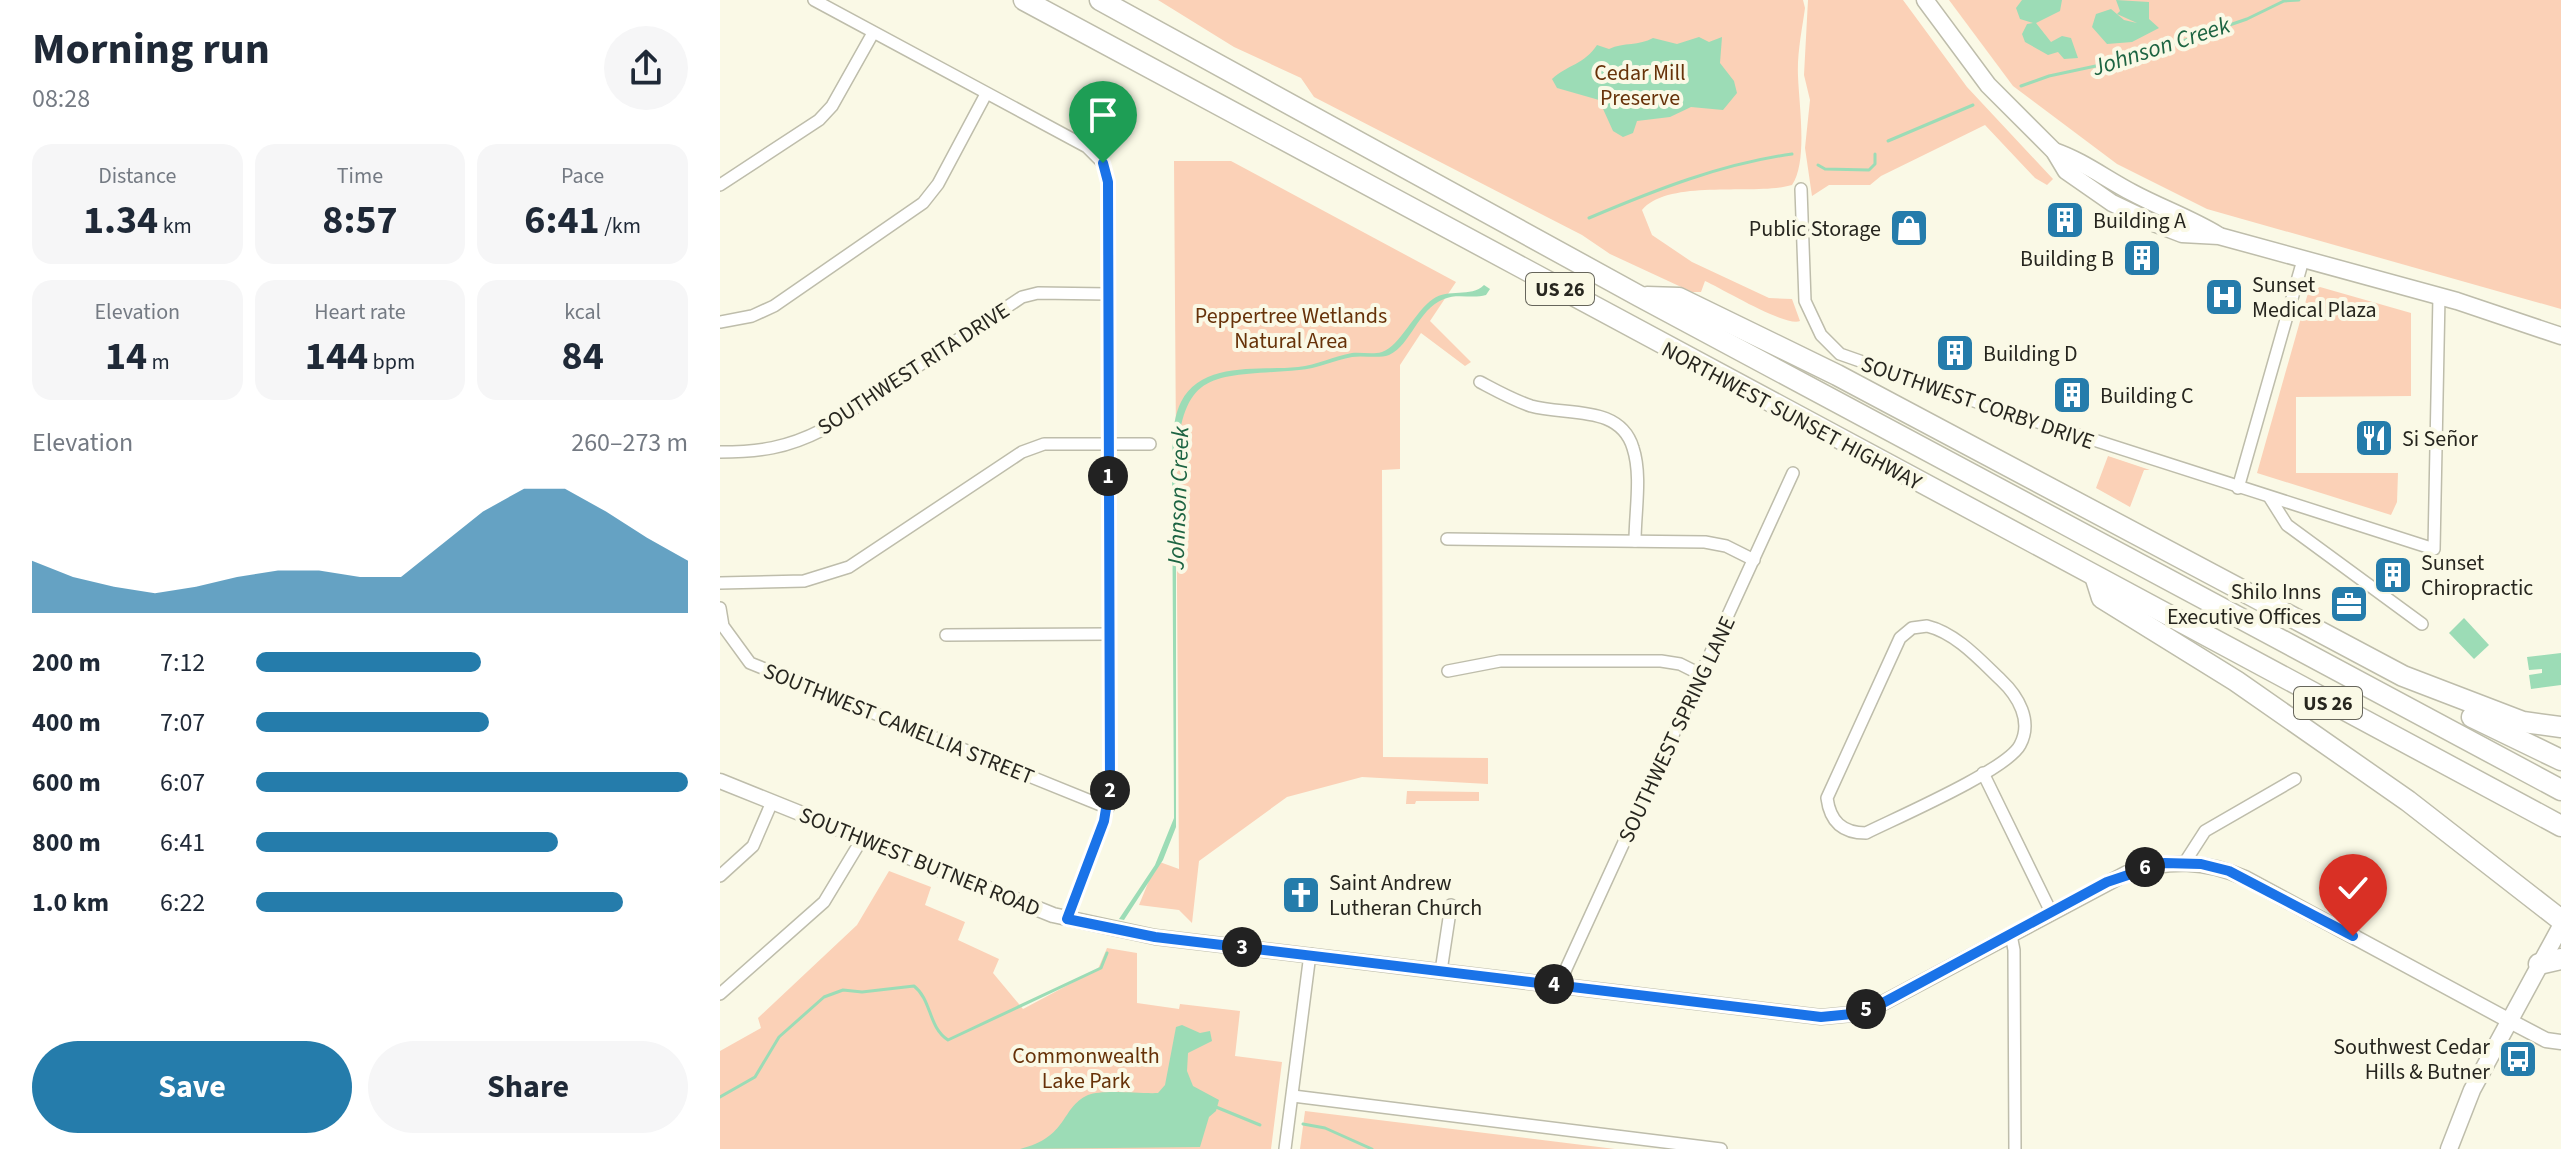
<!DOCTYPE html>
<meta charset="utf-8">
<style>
body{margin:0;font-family:"Source Sans 3",sans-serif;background:#f6f6f7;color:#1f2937;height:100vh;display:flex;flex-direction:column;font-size:30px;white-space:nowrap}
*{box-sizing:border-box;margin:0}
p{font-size:26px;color:#747a83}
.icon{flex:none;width:44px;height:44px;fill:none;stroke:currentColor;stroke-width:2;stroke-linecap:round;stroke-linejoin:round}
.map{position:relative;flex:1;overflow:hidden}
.side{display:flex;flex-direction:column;background:#fff;width:720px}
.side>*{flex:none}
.pin{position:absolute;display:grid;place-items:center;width:68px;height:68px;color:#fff;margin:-82px -34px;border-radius:50% 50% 50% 0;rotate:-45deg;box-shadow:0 0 8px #0007}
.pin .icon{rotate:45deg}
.km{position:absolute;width:40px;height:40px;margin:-20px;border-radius:50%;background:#222;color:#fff;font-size:22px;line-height:40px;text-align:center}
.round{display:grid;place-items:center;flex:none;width:84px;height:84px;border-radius:42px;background:#f6f6f7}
.overview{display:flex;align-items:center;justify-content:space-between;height:136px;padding:0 32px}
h1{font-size:44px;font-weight:700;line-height:60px}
.figures{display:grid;grid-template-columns:repeat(3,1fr);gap:12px;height:136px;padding:8px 32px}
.figures div{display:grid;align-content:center;border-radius:20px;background:#f6f6f7;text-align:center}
.figures b{font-size:40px;font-weight:700}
.figures small{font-size:22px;font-weight:400}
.figures p{font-size:22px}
.chart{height:224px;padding:16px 32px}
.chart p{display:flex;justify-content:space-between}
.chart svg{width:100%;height:144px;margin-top:8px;fill:#257cab;opacity:.7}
.button{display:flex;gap:16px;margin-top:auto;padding:16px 32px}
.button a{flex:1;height:92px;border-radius:48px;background:#257cab;color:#fff;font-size:32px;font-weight:700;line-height:92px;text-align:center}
.button a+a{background:#f6f6f7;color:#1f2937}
ul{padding:0 32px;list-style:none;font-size:26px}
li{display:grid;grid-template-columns:128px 96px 1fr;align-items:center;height:60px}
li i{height:20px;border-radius:10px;background:#257cab}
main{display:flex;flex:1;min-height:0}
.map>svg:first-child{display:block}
.green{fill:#fbd1b7}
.water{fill:#9cdcb6}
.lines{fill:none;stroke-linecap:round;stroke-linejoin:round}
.stream{stroke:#9cdcb6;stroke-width:3}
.minor-casing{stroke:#bebdab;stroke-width:14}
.tertiary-casing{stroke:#bebdab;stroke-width:17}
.secondary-casing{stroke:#bebdab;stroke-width:19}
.motorway-casing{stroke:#bebdab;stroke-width:23}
.minor{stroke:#fff;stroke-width:11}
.tertiary{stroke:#fff;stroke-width:14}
.secondary{stroke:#fff;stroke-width:16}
.motorway{stroke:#fff;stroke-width:20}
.route-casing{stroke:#fff;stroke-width:16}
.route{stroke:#1a73e8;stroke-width:10}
.labels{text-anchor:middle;stroke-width:8;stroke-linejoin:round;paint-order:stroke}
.shield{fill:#faf9e6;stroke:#66655b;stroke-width:2}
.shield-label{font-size:20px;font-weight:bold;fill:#27261f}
.park-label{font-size:22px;fill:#673209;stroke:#faf9e6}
.poi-label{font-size:22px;fill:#27261f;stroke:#faf9e6;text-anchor:start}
.street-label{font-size:22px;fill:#27261f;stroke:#faf9e6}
.water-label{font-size:24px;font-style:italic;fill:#1d6442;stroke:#faf9e6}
</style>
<main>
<section class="side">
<div class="overview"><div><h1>Morning run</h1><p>08:28</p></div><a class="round"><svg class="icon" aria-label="share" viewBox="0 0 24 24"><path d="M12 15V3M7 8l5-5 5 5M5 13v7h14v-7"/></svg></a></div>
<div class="figures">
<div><p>Distance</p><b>1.34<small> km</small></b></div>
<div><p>Time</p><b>8:57</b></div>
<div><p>Pace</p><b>6:41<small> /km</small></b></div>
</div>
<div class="figures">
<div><p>Elevation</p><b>14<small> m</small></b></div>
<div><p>Heart rate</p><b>144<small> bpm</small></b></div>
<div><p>kcal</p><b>84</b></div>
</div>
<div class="chart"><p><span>Elevation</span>260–273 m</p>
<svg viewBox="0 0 160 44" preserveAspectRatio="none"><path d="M0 44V28L10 33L20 36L30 38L40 36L50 33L60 31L70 31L80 33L90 33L100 23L110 13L120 6L130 6L140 13L150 21L160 28V44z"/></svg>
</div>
<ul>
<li><b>200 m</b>7:12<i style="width:52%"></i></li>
<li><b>400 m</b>7:07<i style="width:54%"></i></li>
<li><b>600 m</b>6:07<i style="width:100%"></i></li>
<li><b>800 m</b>6:41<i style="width:70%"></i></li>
<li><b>1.0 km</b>6:22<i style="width:85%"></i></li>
</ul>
<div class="button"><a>Save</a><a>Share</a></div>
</section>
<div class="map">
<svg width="1841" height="1149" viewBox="0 0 1841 1149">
<rect width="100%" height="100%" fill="#faf9e6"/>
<g class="green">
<path d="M438 0H1083L1085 8C1082 30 1077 53 1078 76 1079 105 1088 161 1072 185 1035 196 949 178 922 210L932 235 972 262 1049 298 1072 299 1080 321C1065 327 1003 289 985 281L981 292H972L890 254 862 235 594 97 581 78 514 47Z"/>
<path d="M1088 0H1183L1247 87 1333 179 1327 185 1315 178 1265 125 1161 176 1150 185H1109L1092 196 1085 148 1090 100 1084 75Z"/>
<path d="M1229 0H1841V309L1487 209 1397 164 1293 86Z"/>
<path d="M454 161H511L736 282 710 321 751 362 745 366 701 333 680 365V469L662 470 663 757 768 758V784L642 777 567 797 479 861 472 923 459 910 419 905 437 861 459 869Z"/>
<path d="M1600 287 1691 313V396L1576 397V473H1678L1677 502 1671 515 1537 473 1588 293Z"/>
<path d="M1388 456 1430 470H1424L1410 507 1376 488Z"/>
<path d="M687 791 759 792V801H696L695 804H686Z"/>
<path d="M169 871 211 887 205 905 245 922 238 940 279 959 273 973 303 1009 378 969 387 948 417 953V1003L459 1009 460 1004 520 1011 515 1056 562 1062 551 1149H0V1051L41 1028 38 1018 137 925Z"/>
<path d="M585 1111 895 1149H580Z"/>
</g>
<g class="water">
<path d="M1302 0H1342L1340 11 1316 23 1331 42 1342 36 1351 38 1358 58 1344 59 1338 52 1328 55 1305 42 1302 34 1307 24 1313 23 1300 19 1296 8Z"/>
<path d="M1396 0 1429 2V19L1439 28 1412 42 1387 44 1372 27 1376 14 1391 9 1404 20 1417 23 1397 14 1400 11Z"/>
<path d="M979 37 989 42 1002 37 1000 63 1014 81 1017 93 1003 110 971 107 950 117 917 121 913 133 903 137 893 131 879 100 837 88 832 79C847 65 865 64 877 45L889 49C904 42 919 46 933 38L957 44Z"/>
<path d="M764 285 770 289 766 295C752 299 737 293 724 299 697 310 692 344 669 355 658 359 644 355 632 357 614 360 597 369 579 370 492 378 462 366 456 468V827L443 860 404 920 399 919 435 865 454 818 452 468C453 447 451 422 461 402 482 360 541 371 578 367 597 365 614 356 632 353 642 352 652 355 662 352 680 346 695 311 713 299 728 288 751 298 764 285Z"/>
<path d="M1744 618 1769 645 1754 659 1729 633Z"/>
<path d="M1841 653V685L1811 689 1809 675 1822 673V669L1809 670 1807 657Z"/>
<path d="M462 1025 480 1033 490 1031 492 1041 468 1053 467 1071 473 1086 499 1100 496 1111 489 1117 480 1147 300 1149C349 1137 340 1108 368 1095 383 1089 420 1094 438 1093L445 1085 456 1027Z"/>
</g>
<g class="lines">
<g class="stream">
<path d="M1301 86 1329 76 1413 58 1527 19 1564 1 1579 0"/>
<path d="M1168 141 1253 105"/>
<path d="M1098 165 1105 169 1149 170 1155 164V154"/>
<path d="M869 218C935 190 1001 164 1072 154"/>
<path d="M0 1097 35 1077 59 1037 104 997 123 990 142 992 194 986C212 1000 208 1027 228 1040L381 968 387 953"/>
<path d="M496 1107 540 1125"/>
<path d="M583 1124 605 1128 652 1149"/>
</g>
<defs>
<g id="minor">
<path d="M94 0 367 147 383 163 388 182 390 784 384 821 347 919"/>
<path d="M0 185 99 120 112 106 153 33"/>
<path d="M1081 189 1085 301 1101 335 1120 354 1271 407 1714 549 1719 296"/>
<path d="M0 322 32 316 54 306 203 203 218 184 266 94"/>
<path d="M760 382C777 391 793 400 811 406 846 416 900 404 913 448 922 475 915 512 915 541"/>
<path d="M0 452C39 452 67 448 102 430L302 297 318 293 388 294"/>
<path d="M1518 488 1583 260"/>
<path d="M1550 498 1567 525 1702 624"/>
<path d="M727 539 985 542 1006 546 1034 560"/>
<path d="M0 583 84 581 129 567 302 452 324 444H430"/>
<path d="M0 608 3 626 30 663 388 808"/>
<path d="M1207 626C1236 633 1260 660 1281 680 1298 696 1313 721 1300 745 1287 770 1176 818 1146 833 1122 833 1110 821 1107 798L1180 638 1192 628Z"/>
<path d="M226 635 390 634"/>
<path d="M728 671 780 661H941L960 664 980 674"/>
<path d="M1263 773 1331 912"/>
<path d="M1465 862 1485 831 1575 779"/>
<path d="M0 876 33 846 52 802"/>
<path d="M1291 935 1294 950 1295 1149"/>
<path d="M721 971 731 905"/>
<path d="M844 985 845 971 1073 473"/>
<path d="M0 994 104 902 142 839"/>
<path d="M573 1096 1001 1149"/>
<path d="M565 1149 590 954"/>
</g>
<path id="tertiary" d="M0 781 333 915 435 937 1101 1017 1132 1014 1161 1004 1407 873C1449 860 1485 860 1525 878L1788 1020 1826 1040 1841 1042"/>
<g id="secondary">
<path d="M1205 0 1268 85 1334 151 1346 171 1392 203 1436 224 1462 234 1499 236 1737 301 1841 336"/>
<path d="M1334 151C1363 161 1386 179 1413 193 1441 208 1470 218 1498 235"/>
<path d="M1729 1149 1752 1090 1841 926"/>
</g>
<g id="motorway">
<path d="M304 0 1841 826"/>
<path d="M380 0 919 296 1841 790"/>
<path d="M927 297 959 298 1117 375 1683 676 1803 722 1841 727"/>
<path d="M1376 579 1382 598 1516 681 1688 801 1841 920"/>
<path d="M1752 717 1841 760"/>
<path d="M1819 964 1841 959"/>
</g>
</defs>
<use href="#minor" class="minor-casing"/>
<use href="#tertiary" class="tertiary-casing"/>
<use href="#secondary" class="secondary-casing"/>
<use href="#motorway" class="motorway-casing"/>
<use href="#minor" class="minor"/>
<use href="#tertiary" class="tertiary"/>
<use href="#secondary" class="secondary"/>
<use href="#motorway" class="motorway"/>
</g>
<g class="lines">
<defs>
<path id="route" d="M383 163 388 182 390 784 384 821 347 919 435 937 1101 1017 1132 1014 1161 1004 1387 882 1444 863 1481 864 1509 871 1633 936"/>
</defs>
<use href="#route" class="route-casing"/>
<use href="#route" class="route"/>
</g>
<defs>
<symbol id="building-square" viewBox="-11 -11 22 22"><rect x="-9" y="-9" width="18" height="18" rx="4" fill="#257cab" stroke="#faf9e6"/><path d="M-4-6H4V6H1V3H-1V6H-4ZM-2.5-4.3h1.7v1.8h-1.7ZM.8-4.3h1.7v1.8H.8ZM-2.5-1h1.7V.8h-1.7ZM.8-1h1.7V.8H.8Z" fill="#fff"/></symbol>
<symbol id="shop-square" viewBox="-11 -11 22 22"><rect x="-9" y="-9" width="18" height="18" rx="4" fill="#257cab" stroke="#faf9e6"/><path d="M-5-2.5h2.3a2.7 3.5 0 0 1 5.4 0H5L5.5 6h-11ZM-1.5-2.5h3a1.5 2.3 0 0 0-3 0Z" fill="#fff"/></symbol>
<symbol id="hospital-square" viewBox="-11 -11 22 22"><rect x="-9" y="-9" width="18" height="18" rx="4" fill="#257cab" stroke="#faf9e6"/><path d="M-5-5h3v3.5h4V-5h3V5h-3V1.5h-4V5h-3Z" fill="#fff"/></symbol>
<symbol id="restaurant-square" viewBox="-11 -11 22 22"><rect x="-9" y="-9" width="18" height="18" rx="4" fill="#257cab" stroke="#faf9e6"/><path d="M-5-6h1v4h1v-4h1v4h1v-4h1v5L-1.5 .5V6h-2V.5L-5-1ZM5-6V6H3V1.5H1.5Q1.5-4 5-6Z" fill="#fff"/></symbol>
<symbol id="office-square" viewBox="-11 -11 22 22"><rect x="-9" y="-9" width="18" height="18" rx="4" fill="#257cab" stroke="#faf9e6"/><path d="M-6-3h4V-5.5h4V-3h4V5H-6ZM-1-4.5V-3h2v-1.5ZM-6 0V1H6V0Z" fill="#fff"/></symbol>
<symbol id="church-square" viewBox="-11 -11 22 22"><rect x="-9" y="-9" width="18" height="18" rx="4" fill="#257cab" stroke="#faf9e6"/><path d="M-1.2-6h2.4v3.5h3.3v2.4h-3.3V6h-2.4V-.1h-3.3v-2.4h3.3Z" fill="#fff"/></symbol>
<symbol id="bus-square" viewBox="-11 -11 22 22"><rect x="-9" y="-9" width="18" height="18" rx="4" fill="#257cab" stroke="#faf9e6"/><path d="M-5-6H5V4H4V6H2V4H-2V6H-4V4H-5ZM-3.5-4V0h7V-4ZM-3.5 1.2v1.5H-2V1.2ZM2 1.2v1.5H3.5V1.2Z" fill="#fff"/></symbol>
</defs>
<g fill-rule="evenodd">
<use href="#building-square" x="1323" y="198" width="44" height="44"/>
<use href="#shop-square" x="1167" y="206" width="44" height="44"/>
<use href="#building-square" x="1400" y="236" width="44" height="44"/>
<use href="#hospital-square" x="1482" y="275" width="44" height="44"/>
<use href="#building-square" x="1213" y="331" width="44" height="44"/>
<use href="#building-square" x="1330" y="373" width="44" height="44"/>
<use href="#restaurant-square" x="1632" y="416" width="44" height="44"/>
<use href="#building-square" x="1651" y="553" width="44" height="44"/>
<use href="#office-square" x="1607" y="582" width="44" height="44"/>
<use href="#church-square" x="559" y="873" width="44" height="44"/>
<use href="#bus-square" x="1776" y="1037" width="44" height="44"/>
</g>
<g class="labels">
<g class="shield">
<rect x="806" y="273" width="68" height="32" rx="6"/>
<rect x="1574" y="687" width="68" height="32" rx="6"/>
</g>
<g class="shield-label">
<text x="840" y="296">US 26</text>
<text x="1608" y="710">US 26</text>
</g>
<g class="park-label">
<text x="920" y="80">Cedar Mill<tspan x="920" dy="25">Preserve</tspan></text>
<text x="571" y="323">Peppertree Wetlands<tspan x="571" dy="25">Natural Area</tspan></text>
<text x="366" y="1063">Commonwealth<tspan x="366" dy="25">Lake Park</tspan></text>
</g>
<g class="poi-label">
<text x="1373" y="228">Building A</text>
<text x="1161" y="236" text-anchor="end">Public Storage</text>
<text x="1394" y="266" text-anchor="end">Building B</text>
<text x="1532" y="292">Sunset<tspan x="1532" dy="25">Medical Plaza</tspan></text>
<text x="1263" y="361">Building D</text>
<text x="1380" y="403">Building C</text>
<text x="1682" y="446">Si Señor</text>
<text x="1701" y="570">Sunset<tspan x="1701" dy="25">Chiropractic</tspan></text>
<text x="1601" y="599" text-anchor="end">Shilo Inns<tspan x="1601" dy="25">Executive Offices</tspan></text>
<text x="609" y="890">Saint Andrew<tspan x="609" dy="25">Lutheran Church</tspan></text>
<text x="1770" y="1054" text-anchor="end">Southwest Cedar<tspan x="1770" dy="25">Hills &amp; Butner</tspan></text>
</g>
<g class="street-label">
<text transform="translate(193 368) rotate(-33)" y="8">SOUTHWEST RITA DRIVE</text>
<text transform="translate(1258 402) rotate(19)" y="8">SOUTHWEST CORBY DRIVE</text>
<text transform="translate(1072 415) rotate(28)" y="8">NORTHWEST SUNSET HIGHWAY</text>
<text transform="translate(179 723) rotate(22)" y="8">SOUTHWEST CAMELLIA STREET</text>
<text transform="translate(956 729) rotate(-65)" y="8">SOUTHWEST SPRING LANE</text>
<text transform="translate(200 861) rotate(22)" y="8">SOUTHWEST BUTNER ROAD</text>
</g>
<g class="water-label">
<text transform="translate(1441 46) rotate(-18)" y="8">Johnson Creek</text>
<text transform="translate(458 498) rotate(-88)" y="8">Johnson Creek</text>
</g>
</g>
</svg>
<div class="pin" style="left:383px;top:163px;background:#1e9e55"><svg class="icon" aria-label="arrive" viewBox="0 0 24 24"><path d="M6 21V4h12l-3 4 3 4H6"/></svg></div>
<div class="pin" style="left:1633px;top:936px;background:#d93025"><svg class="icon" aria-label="check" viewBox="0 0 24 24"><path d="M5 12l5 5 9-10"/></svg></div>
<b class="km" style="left:388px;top:476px">1</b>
<b class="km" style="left:390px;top:790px">2</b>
<b class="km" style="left:522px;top:947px">3</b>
<b class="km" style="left:834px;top:984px">4</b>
<b class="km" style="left:1146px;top:1009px">5</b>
<b class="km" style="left:1425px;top:867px">6</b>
</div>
</main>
